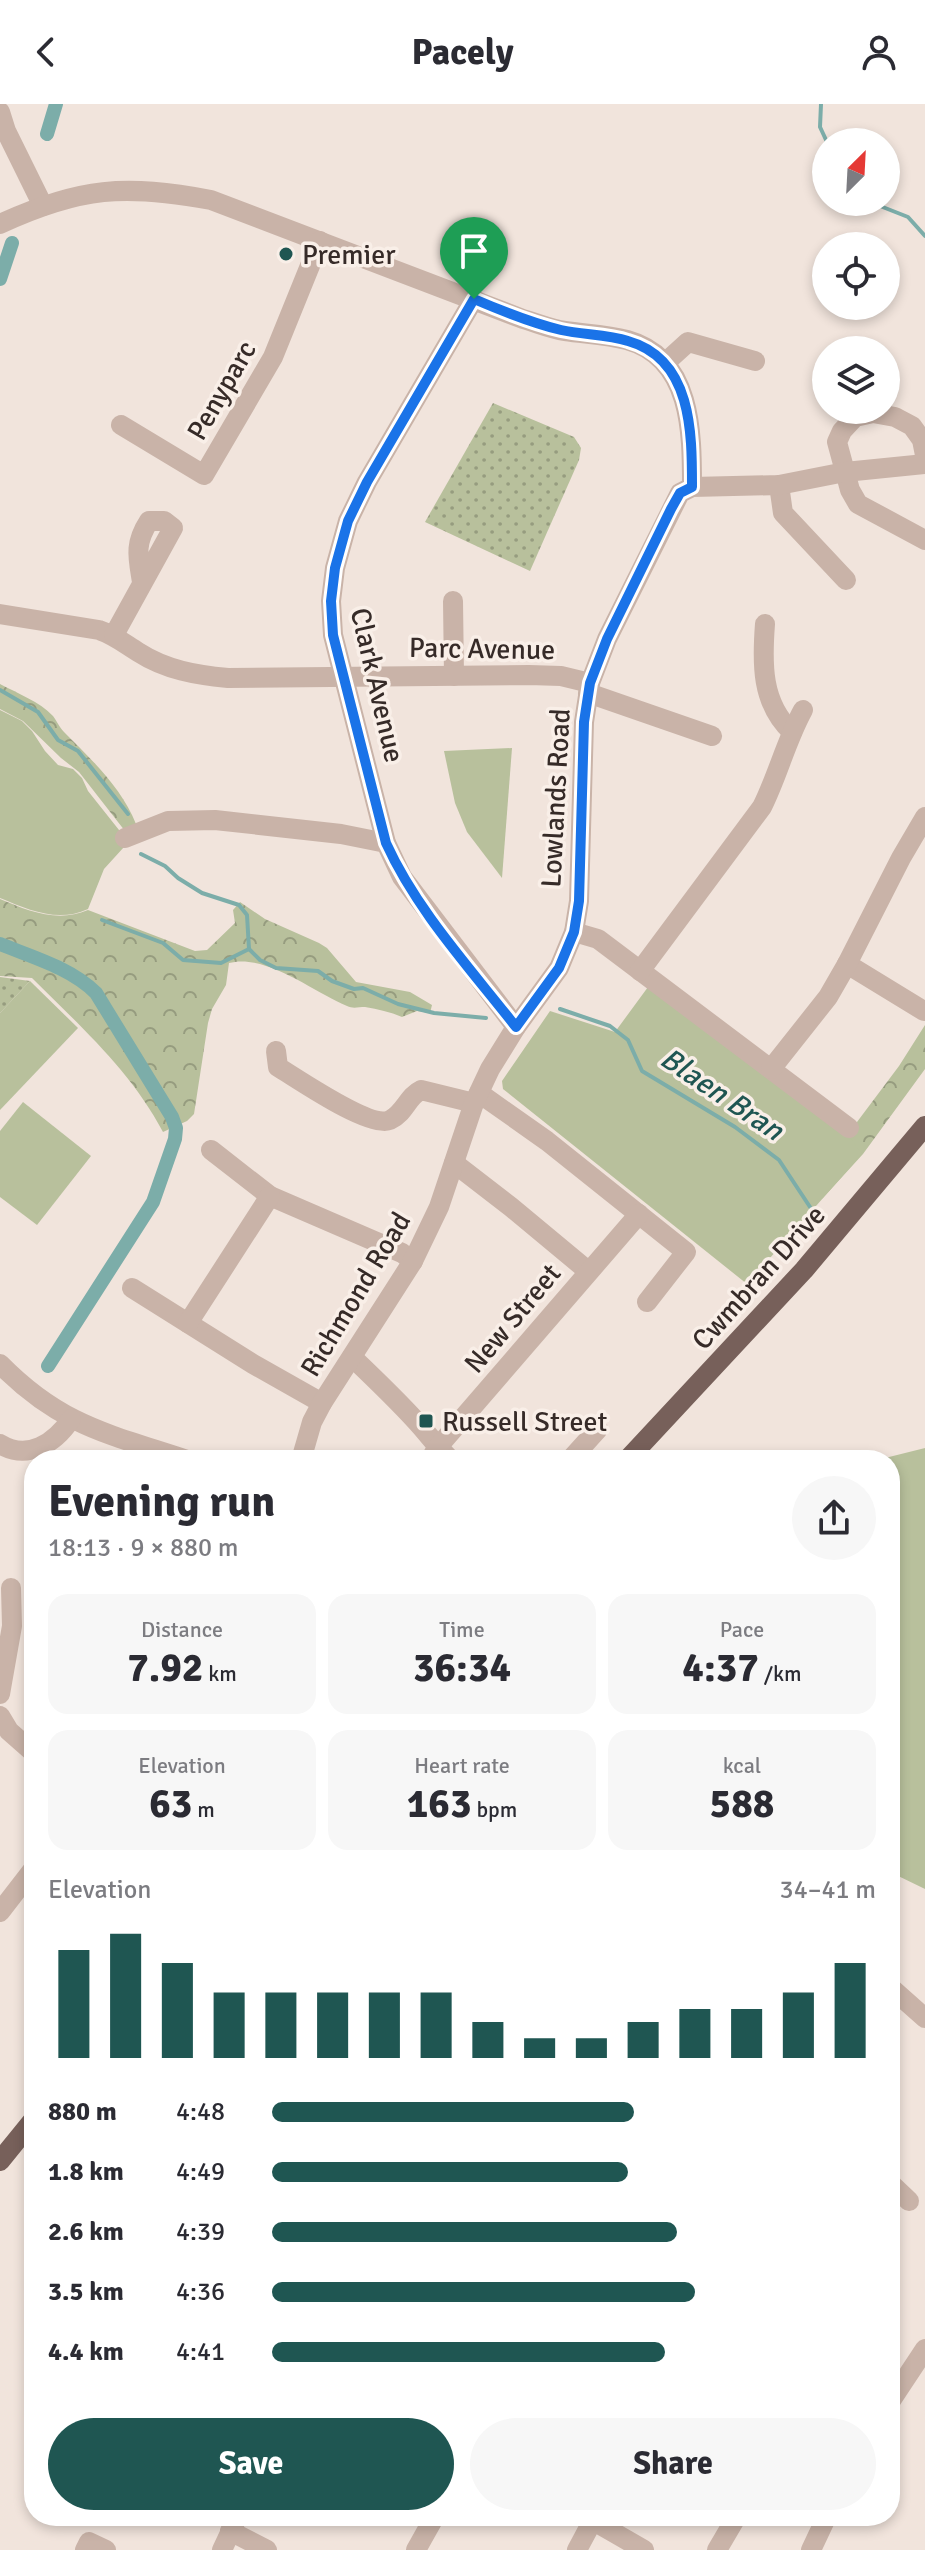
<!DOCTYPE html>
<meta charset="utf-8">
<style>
body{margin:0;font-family:Signika,sans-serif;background:#f7f7f7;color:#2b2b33;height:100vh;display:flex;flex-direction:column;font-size:30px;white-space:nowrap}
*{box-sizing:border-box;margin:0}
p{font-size:26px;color:#7c7c81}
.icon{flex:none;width:44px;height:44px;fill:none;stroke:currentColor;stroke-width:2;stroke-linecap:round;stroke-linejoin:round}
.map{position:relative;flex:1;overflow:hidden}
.drawer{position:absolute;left:24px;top:1346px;width:876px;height:1076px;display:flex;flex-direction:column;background:#fff;border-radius:32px;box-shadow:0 4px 12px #0003}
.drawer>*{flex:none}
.needle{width:52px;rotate:24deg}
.buttons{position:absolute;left:812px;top:24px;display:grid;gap:16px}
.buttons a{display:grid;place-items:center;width:88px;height:88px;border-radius:50%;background:#fff;box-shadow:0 4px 12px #0003;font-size:40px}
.pin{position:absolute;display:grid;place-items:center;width:68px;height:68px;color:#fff;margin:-82px -34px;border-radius:50% 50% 50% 0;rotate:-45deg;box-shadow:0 0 8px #0007}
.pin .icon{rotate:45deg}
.round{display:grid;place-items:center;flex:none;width:84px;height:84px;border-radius:42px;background:#f7f7f7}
.head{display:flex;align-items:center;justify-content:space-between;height:136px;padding:0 24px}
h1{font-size:44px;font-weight:800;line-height:60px}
.figures{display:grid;grid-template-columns:repeat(3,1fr);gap:12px;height:136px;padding:8px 24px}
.figures div{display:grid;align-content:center;border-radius:20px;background:#f7f7f7;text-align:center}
.figures b{font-size:40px;font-weight:800}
.figures small{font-size:22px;font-weight:400}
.figures p{font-size:22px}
.chart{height:224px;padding:16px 24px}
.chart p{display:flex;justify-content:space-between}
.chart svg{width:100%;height:144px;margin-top:8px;stroke:#1f5652;stroke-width:6}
.primary-button{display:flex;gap:16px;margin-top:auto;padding:16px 24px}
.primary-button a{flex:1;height:92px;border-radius:48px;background:#1f5652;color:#fff;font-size:32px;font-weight:800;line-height:92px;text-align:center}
.primary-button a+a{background:#f7f7f7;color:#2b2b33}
ul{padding:0 24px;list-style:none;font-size:26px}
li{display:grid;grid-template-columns:128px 96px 1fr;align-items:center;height:60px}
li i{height:20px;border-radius:10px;background:#1f5652}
header{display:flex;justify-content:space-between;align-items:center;height:104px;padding:0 24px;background:#fff;font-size:36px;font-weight:800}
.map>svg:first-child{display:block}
.grass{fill:url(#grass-dots)}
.forest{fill:url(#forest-crowns)}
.green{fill:#b8c09c}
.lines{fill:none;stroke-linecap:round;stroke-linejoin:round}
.stream{stroke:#7cada9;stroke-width:4}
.canal{stroke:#7cada9;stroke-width:14}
.minor{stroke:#c9b3a8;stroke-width:20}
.major{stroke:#77605a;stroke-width:20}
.route-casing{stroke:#fff;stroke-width:16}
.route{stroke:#1a73e8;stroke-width:10}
.poi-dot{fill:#1f5652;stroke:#f9efe8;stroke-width:3}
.labels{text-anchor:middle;stroke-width:7;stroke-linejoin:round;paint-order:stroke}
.poi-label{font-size:28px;fill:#362b28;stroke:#f9efe8;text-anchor:start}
.street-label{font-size:28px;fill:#362b28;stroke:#f9efe8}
.water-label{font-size:30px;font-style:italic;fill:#1f5652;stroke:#f9efe8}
</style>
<header><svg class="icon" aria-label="back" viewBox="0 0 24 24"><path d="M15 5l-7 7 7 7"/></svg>Pacely<svg class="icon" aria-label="person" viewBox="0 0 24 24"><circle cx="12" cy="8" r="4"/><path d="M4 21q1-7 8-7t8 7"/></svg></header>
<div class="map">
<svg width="925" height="2446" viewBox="0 0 925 2446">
<defs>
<pattern id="grass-dots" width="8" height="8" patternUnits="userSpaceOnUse" patternTransform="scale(2)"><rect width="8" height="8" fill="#b8c09c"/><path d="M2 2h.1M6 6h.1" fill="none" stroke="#969c7f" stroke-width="1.8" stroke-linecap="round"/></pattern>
<pattern id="forest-crowns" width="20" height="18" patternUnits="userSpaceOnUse" patternTransform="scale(2)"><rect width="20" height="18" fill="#b8c09c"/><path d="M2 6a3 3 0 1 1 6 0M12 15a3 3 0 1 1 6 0" fill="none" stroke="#969c7f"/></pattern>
</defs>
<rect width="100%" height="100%" fill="#f1e4dc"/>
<g class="grass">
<path d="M493 299 574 333 581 344 579 356 530 467 425 418Z"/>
<path d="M0 873 30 877 0 909Z"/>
</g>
<g class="forest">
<path d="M0 580C17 589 40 598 53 612 57 617 59 623 64 628 90 654 122 684 136 720L125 727 79 668 61 654 23 617 0 605Z"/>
<path d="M0 795C28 807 58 819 88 806L195 847 207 846 235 819 233 806 240 798 265 815 319 839 327 844 356 878 410 888 432 901 430 909 417 907 402 913C390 908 378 905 365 903 358 903 353 905 347 902 314 888 265 849 229 859L226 881 212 905 208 919 194 1010 187 1017 163 1028C131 967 80 922 32 874L0 872Z"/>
<path d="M925 921V965L863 1050 822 1095 848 1030 899 962Z"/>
</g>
<g class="green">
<path d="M0 606 22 617 32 627 45 647 58 661 73 665 82 674 88 687 119 726 124 743 104 765 88 805C58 819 29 806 0 794Z"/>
<path d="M512 644 502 774 467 728 455 699 444 647Z"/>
<path d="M30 877 78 924 0 1006V909Z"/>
<path d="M648 883 848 1031 862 1050 747 1180 503 985 502 977 550 907 615 928Z"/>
<path d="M23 998 91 1052 37 1121 0 1093V1027Z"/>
<path d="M925 1344V1785L890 1768V1356H877Z"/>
</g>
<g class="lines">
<g class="stream">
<path d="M821 0 820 23 827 38"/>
<path d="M870 98 908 113 925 132"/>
<path d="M0 586 38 608 58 636 78 647 128 710"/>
<path d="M141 750 165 762 178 774 202 789 239 801 247 811 249 845 260 856 276 864 318 867 332 877 354 885 363 884 398 900 434 909 486 914"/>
<path d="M102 816 163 839 183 856 221 859 249 845"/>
<path d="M560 905 610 922 628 936 642 967 735 1023 779 1056 810 1103"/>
</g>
<g class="canal">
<path d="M47 30 56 0"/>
<path d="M0 175 12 139"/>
<path d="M0 840C32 853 71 864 96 889L172 1013 176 1024 175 1035 153 1098 48 1262"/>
</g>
<g class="minor">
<path d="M0 8 6 27 43 102"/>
<path d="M0 120C80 83 125 80 211 96L523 215C537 219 551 225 565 227 586 230 607 231 627 236 692 254 692 328 692 383"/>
<path d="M474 195 367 378 348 417 335 464 331 497 333 531 386 739 402 773 516 923"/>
<path d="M666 258 688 238 755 257"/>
<path d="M121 321 204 371 273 253 320 137"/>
<path d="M925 351 922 336 912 322 895 313 873 309 855 313 842 327 837 338 850 386 858 400 925 436"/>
<path d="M779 381 783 409 846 476"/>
<path d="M453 497 454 572"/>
<path d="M0 510 99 526C114 531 125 540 138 548 166 566 196 571 228 574L529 571 561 572 590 579"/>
<path d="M765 520C762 559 761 599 792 628"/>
<path d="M114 531 173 424 164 417H149C134 440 138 453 142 478"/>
<path d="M588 589 712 632"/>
<path d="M125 734 168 717 215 716 341 730 386 739"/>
<path d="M574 828 598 835 849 1024"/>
<path d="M847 860 924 907"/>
<path d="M640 867 762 703C778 671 786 637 803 606"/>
<path d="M276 947 278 963C298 975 370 1025 390 1016 404 1010 408 992 421 986L474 999"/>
<path d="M771 965 828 893 847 860 901 754 925 713"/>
<path d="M479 989 547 1037 686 1148 647 1198"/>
<path d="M211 1046 270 1092 402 1149 413 1157"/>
<path d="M454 1059 511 1103 588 1167"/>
<path d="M132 1184 253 1260 322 1299"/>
<path d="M188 1219 270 1092"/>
<path d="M352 1253C374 1274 396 1295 416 1317 428 1330 438 1344 451 1356"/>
<path d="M0 1260C61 1322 109 1330 187 1356"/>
<path d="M0 1340C28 1357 55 1339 71 1315"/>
<path d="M301 1356 312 1318 322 1299 413 1157 439 1103 474 999 490 965 516 923 559 864 574 828 579 797 584 618 590 579 607 535 680 389 692 383 779 381 845 368 925 360"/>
<path d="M430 1356 437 1344 639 1110"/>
<path d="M570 1356 598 1325"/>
<path d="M0 1590 12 1522 11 1484"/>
<path d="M0 1612 9 1627 34 1649"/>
<path d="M0 1808 34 1764"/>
<path d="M890 1883 925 1914"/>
<path d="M890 2079 909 2097"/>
<path d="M890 2298 925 2245"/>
<path d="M585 2412 644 2446"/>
<path d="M230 2427 267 2446"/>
<path d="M85 2446 89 2438 106 2446"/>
<path d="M222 2446 238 2412"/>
<path d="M416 2446 435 2412"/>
<path d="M577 2446 593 2416"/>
<path d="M717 2446 737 2412"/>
<path d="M811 2446 827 2412"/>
</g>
<g class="major">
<path d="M627 1356 804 1166 925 1022"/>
<path d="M0 2057 34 2015"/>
</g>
</g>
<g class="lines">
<defs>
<path id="route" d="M474 195C502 207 531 219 561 226 583 231 607 230 628 237 692 255 692 328 692 383L680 389 671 405 607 535 590 579 584 618 579 797 574 828 559 864 516 923C470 864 417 807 386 739L333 531 331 497 335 464 348 417 367 378Z"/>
</defs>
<use href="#route" class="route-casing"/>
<use href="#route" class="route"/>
</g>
<g class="poi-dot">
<circle cx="286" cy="150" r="8"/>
<rect x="418" y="1309" width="16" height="16" rx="4"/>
</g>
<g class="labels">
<g class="poi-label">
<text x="302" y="160">Premier</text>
<text x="442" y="1327">Russell Street</text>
</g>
<g class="street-label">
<text transform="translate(221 286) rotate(-60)" y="10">Penyparc</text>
<text transform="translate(482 544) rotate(1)" y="10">Parc Avenue</text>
<text transform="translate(378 581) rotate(77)" y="10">Clark Avenue</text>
<text transform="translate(555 694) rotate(-87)" y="10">Lowlands Road</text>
<text transform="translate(758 1173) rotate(-48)" y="10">Cwmbran Drive</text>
<text transform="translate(355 1190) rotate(-59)" y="10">Richmond Road</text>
<text transform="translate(512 1214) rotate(-50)" y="10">New Street</text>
</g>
<g class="water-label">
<text transform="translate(722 990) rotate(34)" y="10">Blaen Bran</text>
</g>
</g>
</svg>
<div class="buttons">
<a><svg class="needle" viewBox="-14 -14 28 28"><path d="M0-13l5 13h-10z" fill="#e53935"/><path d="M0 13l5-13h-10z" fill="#7c7c81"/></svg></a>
<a><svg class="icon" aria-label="locate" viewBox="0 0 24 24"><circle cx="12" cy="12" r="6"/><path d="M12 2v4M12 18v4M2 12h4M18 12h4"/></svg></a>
<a><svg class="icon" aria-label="layers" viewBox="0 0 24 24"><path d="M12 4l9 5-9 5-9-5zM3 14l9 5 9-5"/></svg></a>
</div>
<div class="pin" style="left:474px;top:195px;background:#1e9e55"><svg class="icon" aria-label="arrive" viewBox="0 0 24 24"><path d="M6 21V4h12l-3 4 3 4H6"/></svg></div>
<section class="drawer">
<div class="head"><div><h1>Evening run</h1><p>18:13 · 9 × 880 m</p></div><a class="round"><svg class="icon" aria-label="share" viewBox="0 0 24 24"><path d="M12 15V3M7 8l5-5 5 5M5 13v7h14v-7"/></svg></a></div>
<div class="figures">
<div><p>Distance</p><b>7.92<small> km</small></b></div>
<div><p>Time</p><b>36:34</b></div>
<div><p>Pace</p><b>4:37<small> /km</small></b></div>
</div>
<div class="figures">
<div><p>Elevation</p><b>63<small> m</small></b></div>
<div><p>Heart rate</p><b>163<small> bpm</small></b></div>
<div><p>kcal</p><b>588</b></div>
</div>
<div class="chart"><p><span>Elevation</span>34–41 m</p>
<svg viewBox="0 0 160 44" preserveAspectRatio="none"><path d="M5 44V11M15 44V6M25 44V15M35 44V24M45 44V24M55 44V24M65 44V24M75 44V24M85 44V33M95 44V38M105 44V38M115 44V33M125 44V29M135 44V29M145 44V24M155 44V15"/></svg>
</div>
<ul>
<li><b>880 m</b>4:48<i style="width:60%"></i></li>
<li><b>1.8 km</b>4:49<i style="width:59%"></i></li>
<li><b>2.6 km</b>4:39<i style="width:67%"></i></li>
<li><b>3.5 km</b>4:36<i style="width:70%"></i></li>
<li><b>4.4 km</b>4:41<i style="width:65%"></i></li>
</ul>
<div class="primary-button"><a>Save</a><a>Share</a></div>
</section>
</div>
